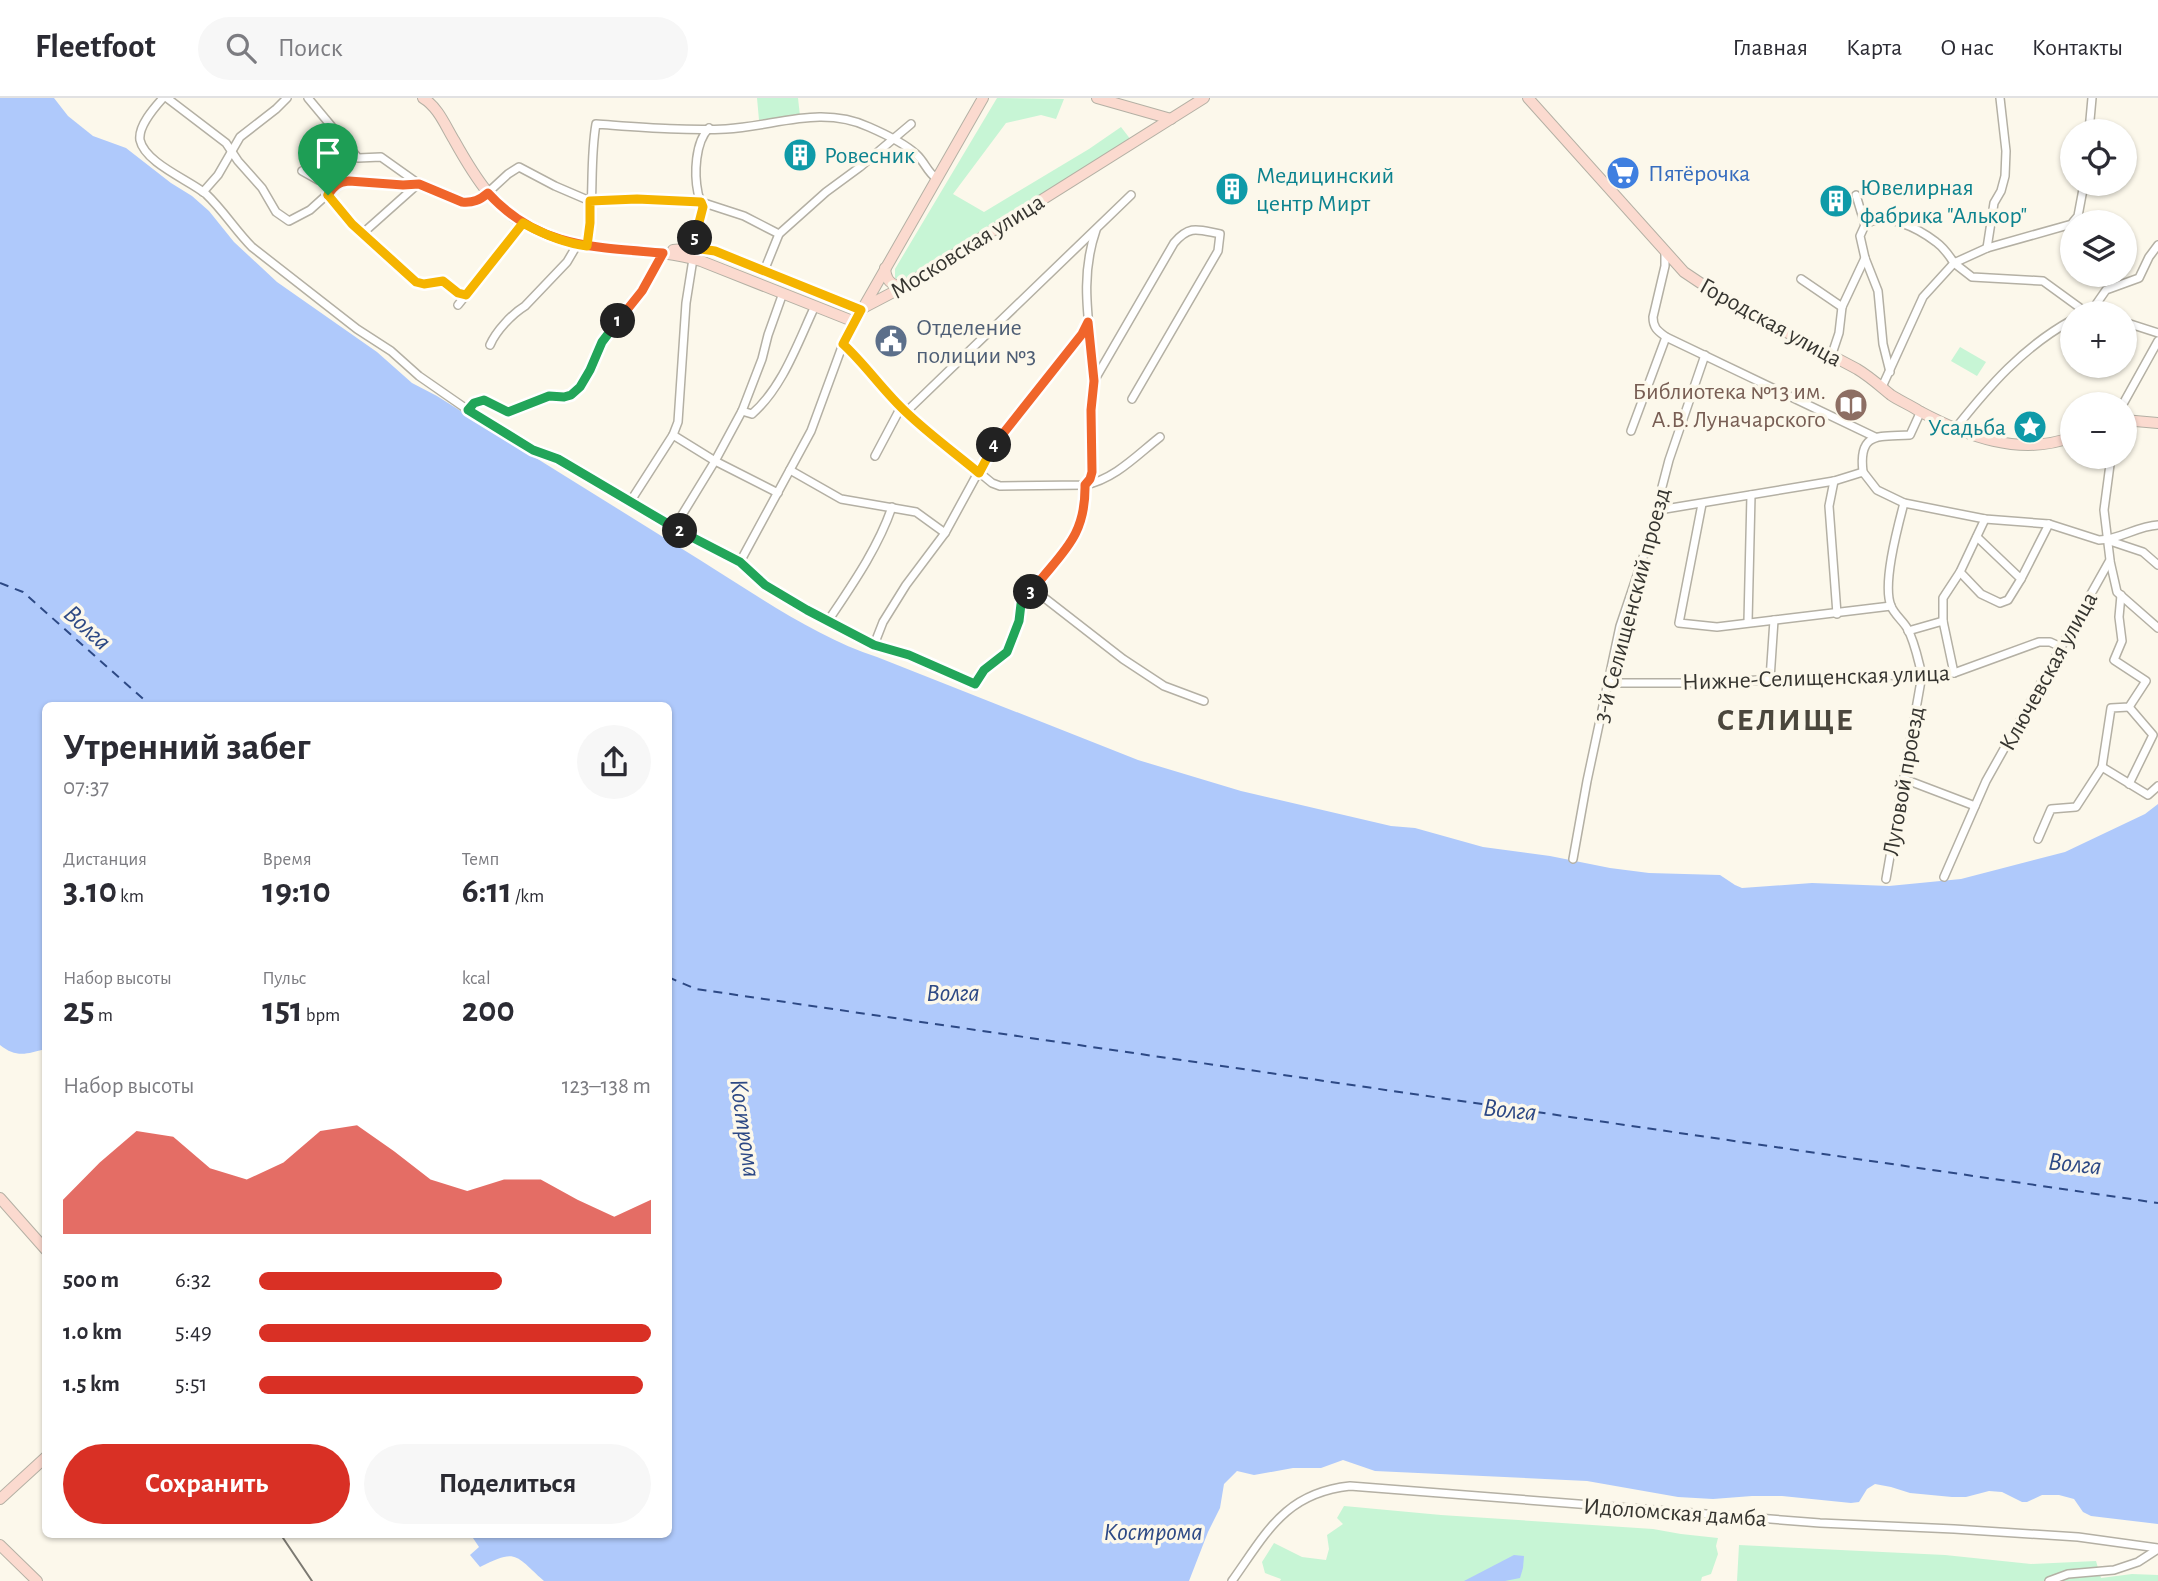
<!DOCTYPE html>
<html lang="ru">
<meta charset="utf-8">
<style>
body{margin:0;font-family:"Alegreya Sans",sans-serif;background:#f7f7f7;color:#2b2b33;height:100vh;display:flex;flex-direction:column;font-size:26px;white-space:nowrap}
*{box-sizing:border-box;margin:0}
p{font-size:23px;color:#7c7c81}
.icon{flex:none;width:38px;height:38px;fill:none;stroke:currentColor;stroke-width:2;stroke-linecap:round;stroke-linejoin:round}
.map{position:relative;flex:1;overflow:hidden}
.side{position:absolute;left:42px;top:604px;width:630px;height:836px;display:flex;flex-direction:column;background:#fff;border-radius:10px;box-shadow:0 2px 5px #0004}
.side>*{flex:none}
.fabs{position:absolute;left:2060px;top:21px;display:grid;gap:14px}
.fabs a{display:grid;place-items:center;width:77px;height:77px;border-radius:50%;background:#fff;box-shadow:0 2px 5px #0004;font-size:35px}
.pin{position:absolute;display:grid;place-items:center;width:60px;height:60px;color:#fff;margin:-72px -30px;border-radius:50% 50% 50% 0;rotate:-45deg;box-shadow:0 0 7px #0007}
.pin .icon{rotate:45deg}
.km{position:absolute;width:35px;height:35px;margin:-18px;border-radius:50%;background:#222;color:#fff;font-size:19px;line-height:35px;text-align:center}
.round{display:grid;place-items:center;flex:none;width:74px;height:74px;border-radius:37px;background:#f7f7f7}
.head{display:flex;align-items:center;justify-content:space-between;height:119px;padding:0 21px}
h1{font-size:38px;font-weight:600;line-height:52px}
.stats{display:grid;grid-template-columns:repeat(3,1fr);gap:10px;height:119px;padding:7px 21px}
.stats div{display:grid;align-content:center}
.stats b{font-size:35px;font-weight:600}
.stats small{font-size:19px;font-weight:400}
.stats p{font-size:19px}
.chart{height:196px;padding:14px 21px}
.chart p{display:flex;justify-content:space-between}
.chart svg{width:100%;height:126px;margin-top:7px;fill:#d93025;opacity:.7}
.primary-button{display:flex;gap:14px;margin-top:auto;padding:14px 21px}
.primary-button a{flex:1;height:80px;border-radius:42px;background:#d93025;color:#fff;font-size:28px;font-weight:600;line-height:80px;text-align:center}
.primary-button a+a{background:#f7f7f7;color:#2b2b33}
ul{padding:0 21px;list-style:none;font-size:23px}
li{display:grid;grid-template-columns:112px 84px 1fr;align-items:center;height:52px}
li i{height:18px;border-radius:9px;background:#d93025}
header{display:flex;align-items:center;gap:42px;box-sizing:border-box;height:98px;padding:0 35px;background:#fff;border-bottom:2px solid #e1e1e2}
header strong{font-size:33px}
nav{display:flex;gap:38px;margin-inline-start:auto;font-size:24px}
.search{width:490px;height:63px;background:#f7f7f7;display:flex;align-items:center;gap:18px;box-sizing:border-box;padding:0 24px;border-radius:38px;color:#7c7c81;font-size:26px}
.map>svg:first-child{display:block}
.green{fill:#c7f5d5}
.water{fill:#afc9fb}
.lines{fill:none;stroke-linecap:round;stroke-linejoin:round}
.ferry{stroke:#2d4985;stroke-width:2;stroke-dasharray:9 7;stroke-linecap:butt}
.street-casing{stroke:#b4b0a4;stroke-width:10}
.secondary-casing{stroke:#b4b0a4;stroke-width:12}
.street{stroke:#fff;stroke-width:7}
.secondary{stroke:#fbdacf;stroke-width:10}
.rail{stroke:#7c7a72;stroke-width:2}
.split-1-casing{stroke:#fff;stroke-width:14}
.split-2-casing{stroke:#fff;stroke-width:14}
.split-3-casing{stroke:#fff;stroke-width:14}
.split-4-casing{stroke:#fff;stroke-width:14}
.split-5-casing{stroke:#fff;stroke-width:14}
.split-6-casing{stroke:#fff;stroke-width:14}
.split-1{stroke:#f0652b;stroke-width:9}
.split-2{stroke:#22a559;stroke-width:9}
.split-3{stroke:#22a559;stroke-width:9}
.split-4{stroke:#f0652b;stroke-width:9}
.split-5{stroke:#f5b400;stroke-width:9}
.split-6{stroke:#f5b400;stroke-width:9}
.labels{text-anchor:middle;stroke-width:7;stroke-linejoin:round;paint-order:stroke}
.culture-label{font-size:24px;fill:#0d838f;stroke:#fcf8eb;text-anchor:start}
.shop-label{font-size:24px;fill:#366cbe;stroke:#fcf8eb;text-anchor:start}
.street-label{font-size:24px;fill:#363530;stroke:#fcf8eb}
.service-label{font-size:24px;fill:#4e5e75;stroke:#fcf8eb;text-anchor:start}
.education-label{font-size:24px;fill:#785e54;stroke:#fcf8eb;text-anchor:end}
.water-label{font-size:26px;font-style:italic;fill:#2d4985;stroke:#fcf8eb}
.district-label{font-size:32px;font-weight:bold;letter-spacing:2px;fill:#4b473d;stroke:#fcf8eb}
</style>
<header>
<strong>Fleetfoot</strong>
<div class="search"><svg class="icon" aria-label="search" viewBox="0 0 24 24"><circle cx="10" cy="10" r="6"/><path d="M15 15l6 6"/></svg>Поиск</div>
<nav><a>Главная</a><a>Карта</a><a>О нас</a><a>Контакты</a></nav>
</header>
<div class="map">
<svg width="2158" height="1483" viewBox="0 0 2158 1483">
<rect width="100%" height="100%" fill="#fcf8eb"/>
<g class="green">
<path d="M757 0H798L800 18 759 22Z"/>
<path d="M997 0 1064 1 1056 21 1041 17 1006 25 953 96 984 114 1089 51 1121 29 1131 42 906 180 900 182 895 180V171Z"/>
<path d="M1960 249 1986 264 1977 278 1951 263Z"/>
<path d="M1344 1408 1441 1417 1653 1431 1681 1436 1718 1440 1716 1448 1718 1456 1711 1476 1702 1479 1701 1483H1280L1281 1481 1265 1475 1262 1464 1274 1445 1302 1459 1326 1462 1329 1451 1327 1437 1343 1426 1337 1420Z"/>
<path d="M1739 1447 1945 1457 2031 1466 2096 1463 2101 1480 2132 1476 2158 1477V1483H1737Z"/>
</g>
<g class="water">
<path d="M0 0H54L68 18 93 38 126 50 171 85 192 98 209 113 234 144 277 184 377 254 412 285 437 298C524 353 612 407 700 462 753 495 817 540 877 559L1138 662 1241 693 1391 728 1415 730 1483 749 1550 758 1610 770 1649 775 1720 777 1735 787 1742 790 1812 785 1889 788 1961 781 2065 754 2145 716 2158 706V1426L2091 1418 2083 1414 2074 1401 2059 1397H2042L2027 1404H2022L2002 1394 1989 1393 1966 1399H1952L1910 1395 1891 1389 1875 1386 1867 1391 1859 1404 1851 1405 1782 1398H1752L1713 1401 1678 1399 1587 1383 1375 1373 1343 1362 1321 1370H1293L1254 1377 1237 1373 1224 1386 1220 1410 1208 1434 1189 1483H544C515 1457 517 1450 480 1469L470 1457 479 1449 471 1437H668V607H46L45 951C27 956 16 960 0 947Z"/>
<path d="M1514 1457 1524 1458 1523 1470 1520 1480 1505 1483H1464Z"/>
</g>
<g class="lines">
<g class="ferry">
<path d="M0 485 23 494 150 607"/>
<path d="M668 879 696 891 2158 1105"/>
</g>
<defs>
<g id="street">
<path d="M163 0C154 10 138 28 140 42 145 65 189 82 206 96 223 112 236 133 252 149L357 231 391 253 419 278 468 312 533 352 558 361 674 430 740 464 765 487 828 523 874 547 909 557 975 586 984 572 1007 554 1019 523 1021 506 1073 441 1084 414 1085 387 1090 381 1092 374 1091 312 1094 283 1174 145C1190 126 1199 132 1220 136L1218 153 1132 301"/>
<path d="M167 0 226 45 238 63 262 90 276 114 289 123 310 112 341 84"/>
<path d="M308 0 358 60 381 59 419 86 467 104 482 100 508 76 519 69 555 88 590 103 637 101 701 104 744 118 779 136"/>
<path d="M2089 33 2092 0"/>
<path d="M302 73 318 82 365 83 403 87 418 86"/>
<path d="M203 94 218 77 240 39 276 11 287 0"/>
<path d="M328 97 352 126 416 184 424 186 443 183 459 195 466 197 523 125"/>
<path d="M1856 97 1865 127"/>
<path d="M2073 124 2078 118 2084 86"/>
<path d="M1865 127C1884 112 1919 131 1936 144 1943 149 1949 157 1954 165L1987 150 2072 126"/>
<path d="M1865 127 1860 138 1865 160 1878 193 1883 246 1890 274"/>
<path d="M363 135 418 86"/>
<path d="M587 148C595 108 589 66 596 26 639 29 684 33 726 31 776 28 821 7 869 29 885 36 904 45 916 56 925 64 927 74 937 81"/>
<path d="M694 150C695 137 701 125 702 111 703 105 699 101 698 95 694 76 695 44 709 30"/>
<path d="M1987 150 1994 105 2001 93 2005 78 2006 53 2000 0"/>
<path d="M1665 153V168L1653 219C1653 230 1658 233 1666 239L1875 339"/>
<path d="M764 173 779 136 826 94 860 69 911 26"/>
<path d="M1801 181 1842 209"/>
<path d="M458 207 466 197"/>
<path d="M2090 215 2106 192 2139 180 2149 159 2158 147"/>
<path d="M2124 224 2158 235"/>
<path d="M843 246 906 314 992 385 1000 388 1085 387C1115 381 1137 357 1160 339"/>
<path d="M490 247C496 233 512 216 525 208L567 164 577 147"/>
<path d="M1831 259 1839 235 1842 209 1865 160"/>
<path d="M1094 283C1091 230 1078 184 1096 132"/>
<path d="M1882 289 1923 199 1954 165 1972 179 2043 183 2087 215"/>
<path d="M2123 306 2158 243"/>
<path d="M468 312 474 305 484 302 507 314 549 298 563 299 571 297 580 289 590 272 602 244 642 193 662 155"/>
<path d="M742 313 752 316C783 289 798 244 815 208"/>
<path d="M906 314 1131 97"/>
<path d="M1955 331C1989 288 2023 249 2072 222"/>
<path d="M1631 333 1666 239"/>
<path d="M673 337 715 363 778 395"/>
<path d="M875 358 901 309"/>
<path d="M790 372 841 401 916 414 945 435"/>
<path d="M1863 374C1858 333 1879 339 1910 337L1921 313"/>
<path d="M1834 383 1829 408 1837 516"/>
<path d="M630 404 673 337 678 324 686 205 693 161"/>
<path d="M1702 406 1679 525 1717 529 1891 508"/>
<path d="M1659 412 1834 383 1863 374 1877 392 1904 405 1985 421 2049 426 2099 442C2119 442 2137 428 2158 427"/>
<path d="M674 430 715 363 742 313 762 261 768 237 783 195"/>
<path d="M2107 442 2143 454 2158 467"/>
<path d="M2110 463 2117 494 2158 530"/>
<path d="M740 464 811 333 843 246 855 224"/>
<path d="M1960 474 1981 496 2000 505 2008 502 2021 481 1977 439"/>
<path d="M2021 481 2049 426"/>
<path d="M1033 491 1123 561 1164 588 1204 603"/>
<path d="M828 523C852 487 878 450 892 409"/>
<path d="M1943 523V500L1960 474 1985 421"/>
<path d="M1748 524 1751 397"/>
<path d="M1908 533 1943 523 1954 575"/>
<path d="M874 547 883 524 906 487 945 435 992 349 1082 236 1088 224"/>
<path d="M1770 581 1774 522"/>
<path d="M1607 585H1681L1954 575 2039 544H2050L2061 549"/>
<path d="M2129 609 2153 637 2129 686"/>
<path d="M2102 669 2148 697 2158 688"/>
<path d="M1904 681 1975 708"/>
<path d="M2038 741 2051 711 2076 709 2102 669 2111 610 2129 609 2146 583 2114 562 2122 543 2119 519 2121 497"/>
<path d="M1573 761 1587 683 1620 528 1659 412 1662 389 1669 362 1705 257"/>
<path d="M1944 779 1986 683 2110 462 2104 412 2111 359"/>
<path d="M1886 781 1922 577C1918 562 1915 544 1907 530 1903 523 1894 516 1891 508 1882 486 1898 428 1904 405"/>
<path d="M1232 1483C1267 1434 1285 1395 1350 1388L1820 1425 1954 1431 2078 1439 2158 1450"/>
<path d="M2049 1483 2068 1476 2114 1472 2138 1464 2158 1451"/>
</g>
<g id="secondary">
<path d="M423 0C438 9 445 27 454 42 464 60 475 79 489 96 549 166 624 141 701 163L855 224 983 0"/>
<path d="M1097 0 1171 21"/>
<path d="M1528 0 1684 174C1739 212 1799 240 1857 271 1869 278 1880 288 1891 297 1900 303 1910 307 1919 313 1966 338 2020 359 2072 339"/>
<path d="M673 152 694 150 715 153 861 212"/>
<path d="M885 170C886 182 890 187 903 189"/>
<path d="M861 211 903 189 1204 0"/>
<path d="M2124 322 2158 325"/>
<path d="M0 1100 46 1152"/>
<path d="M0 1401 46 1359"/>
<path d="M0 1447 37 1483"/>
</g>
</defs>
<use href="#street" class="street-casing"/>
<use href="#secondary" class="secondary-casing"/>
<use href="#street" class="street"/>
<use href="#secondary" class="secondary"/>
<path class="rail" d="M281 1437 312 1483"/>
</g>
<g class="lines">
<defs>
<path id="split-1" d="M328 97C334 88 338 84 349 83L403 87 419 86 462 104C473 105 480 102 488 95 538 150 594 149 663 155L642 193 618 223"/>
<path id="split-2" d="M618 223 602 244 590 272 580 289 571 297 564 299 549 298 508 314 484 302 474 305 468 312 533 352 558 361 680 433"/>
<path id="split-3" d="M680 433 740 464 765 487 807 512 874 547 909 557 975 586 984 572 1007 554 1019 523 1021 506 1031 494"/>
<path id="split-4" d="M994 347 1082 236 1088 224 1094 283 1091 312 1092 374 1090 381 1085 387C1086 441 1060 455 1031 494"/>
<path id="split-5" d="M695 140 694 150 715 153 861 212 843 246C866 267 883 293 907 315 929 336 955 355 979 375L994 347"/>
<path id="split-6" d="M328 97 352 126 416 184 424 186 443 183 458 195 466 197 523 125C543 136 564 145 587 148L590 125V103L637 101 701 104 703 109 695 140"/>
</defs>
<use href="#split-1" class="split-1-casing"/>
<use href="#split-2" class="split-2-casing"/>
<use href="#split-3" class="split-3-casing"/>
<use href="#split-4" class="split-4-casing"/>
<use href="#split-5" class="split-5-casing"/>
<use href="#split-6" class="split-6-casing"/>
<use href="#split-1" class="split-1"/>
<use href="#split-2" class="split-2"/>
<use href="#split-3" class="split-3"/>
<use href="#split-4" class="split-4"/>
<use href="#split-5" class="split-5"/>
<use href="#split-6" class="split-6"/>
</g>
<defs>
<symbol id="building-disc" viewBox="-11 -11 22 22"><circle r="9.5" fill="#0f9aa8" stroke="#fcf8eb"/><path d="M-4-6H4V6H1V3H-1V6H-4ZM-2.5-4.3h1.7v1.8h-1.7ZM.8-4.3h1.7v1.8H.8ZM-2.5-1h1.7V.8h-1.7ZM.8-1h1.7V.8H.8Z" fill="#fff"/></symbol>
<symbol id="supermarket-disc" viewBox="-11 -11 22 22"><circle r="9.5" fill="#3f7fe0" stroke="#fcf8eb"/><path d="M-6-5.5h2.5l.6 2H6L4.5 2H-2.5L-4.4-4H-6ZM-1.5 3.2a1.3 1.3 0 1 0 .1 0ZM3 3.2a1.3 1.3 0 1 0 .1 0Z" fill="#fff"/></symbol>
<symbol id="civic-disc" viewBox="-11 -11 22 22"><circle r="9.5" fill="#5c6f8a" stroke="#fcf8eb"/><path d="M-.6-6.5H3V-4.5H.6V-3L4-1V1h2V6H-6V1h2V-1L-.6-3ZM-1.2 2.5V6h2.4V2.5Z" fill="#fff"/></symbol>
<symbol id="library-disc" viewBox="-11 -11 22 22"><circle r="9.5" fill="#8d6e63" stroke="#fcf8eb"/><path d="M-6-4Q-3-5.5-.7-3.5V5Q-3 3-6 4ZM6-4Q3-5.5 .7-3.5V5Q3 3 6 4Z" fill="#fff"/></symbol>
<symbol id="sight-disc" viewBox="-11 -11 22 22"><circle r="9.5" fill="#0f9aa8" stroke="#fcf8eb"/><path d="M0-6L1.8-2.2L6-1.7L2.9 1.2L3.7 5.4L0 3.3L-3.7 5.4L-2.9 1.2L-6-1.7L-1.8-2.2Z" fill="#fff"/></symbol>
</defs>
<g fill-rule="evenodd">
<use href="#building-disc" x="781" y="38" width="38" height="38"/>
<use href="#supermarket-disc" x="1604" y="56" width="38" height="38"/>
<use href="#building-disc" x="1213" y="72" width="38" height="38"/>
<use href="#building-disc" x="1817" y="84" width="38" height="38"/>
<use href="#civic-disc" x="872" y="224" width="38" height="38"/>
<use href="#library-disc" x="1832" y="288" width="38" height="38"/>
<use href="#sight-disc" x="2011" y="310" width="38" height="38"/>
</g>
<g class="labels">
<g class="culture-label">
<text x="824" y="65">Ровесник</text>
<text x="1256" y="85">Медицинский<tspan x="1256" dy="28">центр Мирт</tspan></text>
<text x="1860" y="97">Ювелирная<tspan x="1860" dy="28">фабрика "Алькор"</tspan></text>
<text x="2006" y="337" text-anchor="end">Усадьба</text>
</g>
<g class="shop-label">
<text x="1648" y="83">Пятёрочка</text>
</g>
<g class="street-label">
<text transform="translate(967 148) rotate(-32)" y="8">Московская улица</text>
<text transform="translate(1771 224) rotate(29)" y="8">Городская улица</text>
<text transform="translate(1631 507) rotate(-75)" y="8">3-й Селищенский проезд</text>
<text transform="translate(2048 573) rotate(-61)" y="8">Ключевская улица</text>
<text transform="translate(1816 579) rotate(-2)" y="8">Нижне-Селищенская улица</text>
<text transform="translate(1903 683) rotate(-80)" y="8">Луговой проезд</text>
<text transform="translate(1675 1414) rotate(4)" y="8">Идоломская дамба</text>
</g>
<g class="service-label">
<text x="916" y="237">Отделение<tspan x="916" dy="28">полиции №3</tspan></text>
</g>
<g class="education-label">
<text x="1826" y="301">Библиотека №13 им.<tspan x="1826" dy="28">А.В. Луначарского</tspan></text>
</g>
<g class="water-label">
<text transform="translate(88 529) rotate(42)" y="9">Волга</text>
<text x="953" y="903">Волга</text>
<text transform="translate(1510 1011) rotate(6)" y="9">Волга</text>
<text transform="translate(746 1030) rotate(82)" y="9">Кострома</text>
<text transform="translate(2075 1065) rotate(6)" y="9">Волга</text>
<text x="1153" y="1442">Кострома</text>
</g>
<g class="district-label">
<text x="1786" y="632">СЕЛИЩЕ</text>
</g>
</g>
</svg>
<div class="fabs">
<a><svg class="icon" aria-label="locate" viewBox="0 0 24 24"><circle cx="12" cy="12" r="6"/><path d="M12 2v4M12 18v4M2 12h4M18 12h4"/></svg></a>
<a><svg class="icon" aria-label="layers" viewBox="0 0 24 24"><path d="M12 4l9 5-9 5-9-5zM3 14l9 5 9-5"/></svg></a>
<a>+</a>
<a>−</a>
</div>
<div class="pin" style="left:328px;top:97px;background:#1e9e55"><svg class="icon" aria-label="arrive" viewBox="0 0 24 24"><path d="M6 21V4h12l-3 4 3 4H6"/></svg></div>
<b class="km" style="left:618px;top:223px">1</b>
<b class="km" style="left:680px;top:433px">2</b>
<b class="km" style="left:1031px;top:494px">3</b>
<b class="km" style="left:994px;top:347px">4</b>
<b class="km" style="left:695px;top:140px">5</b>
<section class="side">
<div class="head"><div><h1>Утренний забег</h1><p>07:37</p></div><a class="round"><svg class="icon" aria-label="share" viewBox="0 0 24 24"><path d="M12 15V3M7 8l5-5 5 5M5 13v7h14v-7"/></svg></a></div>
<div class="stats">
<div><p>Дистанция</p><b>3.10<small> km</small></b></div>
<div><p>Время</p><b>19:10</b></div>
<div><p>Темп</p><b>6:11<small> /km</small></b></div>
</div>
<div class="stats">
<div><p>Набор высоты</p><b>25<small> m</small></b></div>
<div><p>Пульс</p><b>151<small> bpm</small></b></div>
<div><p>kcal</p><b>200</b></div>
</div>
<div class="chart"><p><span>Набор высоты</span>123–138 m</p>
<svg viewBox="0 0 160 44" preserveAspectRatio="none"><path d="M0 44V32L10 19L20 8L30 10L40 21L50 25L60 19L70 8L80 6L90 15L100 25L110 29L120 25L130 25L140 32L150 38L160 32V44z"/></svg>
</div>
<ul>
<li><b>500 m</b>6:32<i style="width:62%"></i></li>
<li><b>1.0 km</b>5:49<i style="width:100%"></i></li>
<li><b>1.5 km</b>5:51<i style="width:98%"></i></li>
</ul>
<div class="primary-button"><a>Сохранить</a><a>Поделиться</a></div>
</section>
</div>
